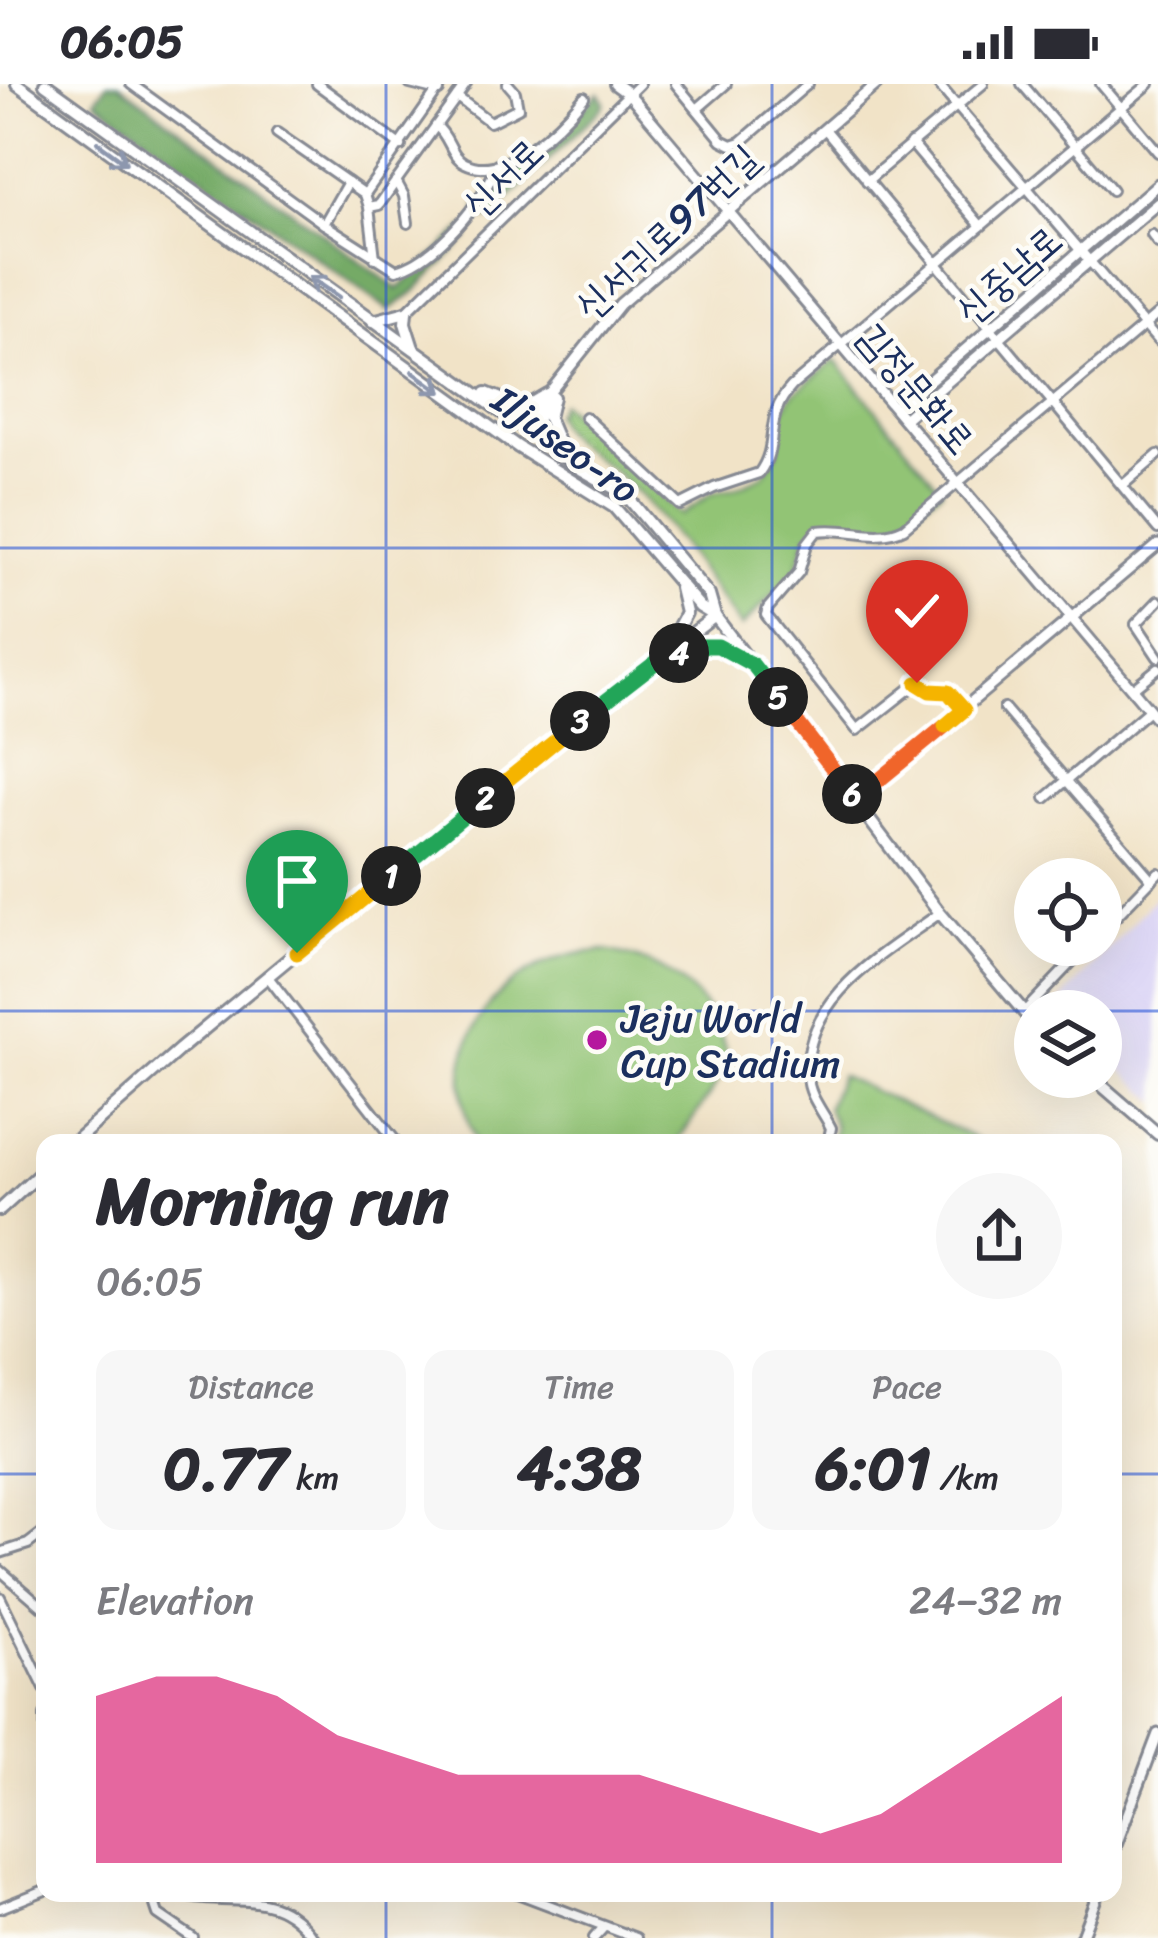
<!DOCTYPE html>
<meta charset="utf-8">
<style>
body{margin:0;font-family:Sriracha,"Poor Story",sans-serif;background:#f7f7f7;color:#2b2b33;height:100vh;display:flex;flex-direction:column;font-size:45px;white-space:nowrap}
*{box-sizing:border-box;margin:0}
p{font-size:39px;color:#7c7c81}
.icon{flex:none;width:66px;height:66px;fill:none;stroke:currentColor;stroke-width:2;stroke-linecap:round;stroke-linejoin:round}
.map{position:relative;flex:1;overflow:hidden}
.sheet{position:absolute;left:36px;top:1050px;width:1086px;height:768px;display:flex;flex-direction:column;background:#fff;border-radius:24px;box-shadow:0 12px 48px #0002}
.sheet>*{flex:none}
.buttons{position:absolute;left:1014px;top:774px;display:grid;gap:24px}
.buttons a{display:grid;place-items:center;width:108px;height:108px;border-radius:50%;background:#fff;box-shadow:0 12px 48px #0002;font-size:60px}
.pin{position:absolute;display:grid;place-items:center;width:102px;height:102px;color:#fff;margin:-123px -51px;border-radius:50% 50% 50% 0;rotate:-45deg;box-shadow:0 0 12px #0007}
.pin .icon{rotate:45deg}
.km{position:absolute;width:60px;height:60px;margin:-30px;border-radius:50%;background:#222;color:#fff;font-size:33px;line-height:60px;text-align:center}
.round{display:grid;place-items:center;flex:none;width:126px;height:126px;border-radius:63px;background:#f7f7f7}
.summary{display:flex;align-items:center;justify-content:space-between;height:204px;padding:0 60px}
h1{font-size:66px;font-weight:700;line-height:90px}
.stats{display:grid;grid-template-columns:repeat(3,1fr);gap:18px;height:204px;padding:12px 60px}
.stats div{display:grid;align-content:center;border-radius:24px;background:#f7f7f7;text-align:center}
.stats b{font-size:60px;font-weight:700}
.stats small{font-size:33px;font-weight:400}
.stats p{font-size:33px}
.chart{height:336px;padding:24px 60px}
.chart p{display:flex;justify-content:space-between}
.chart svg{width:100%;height:216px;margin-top:12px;fill:#db2777;opacity:.7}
.status{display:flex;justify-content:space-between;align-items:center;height:84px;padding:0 60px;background:#fff;direction:ltr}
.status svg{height:33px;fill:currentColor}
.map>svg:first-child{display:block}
.built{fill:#dcd5f6}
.green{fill:#92c474;stroke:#567a69;stroke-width:3}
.forest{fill:#75aa66;stroke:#486c62;stroke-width:3}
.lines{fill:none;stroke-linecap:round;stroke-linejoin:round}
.minor-casing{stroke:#868992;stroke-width:14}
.tertiary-casing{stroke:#868992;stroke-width:15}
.secondary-casing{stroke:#868992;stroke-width:16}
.minor{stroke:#fff;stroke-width:8}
.tertiary{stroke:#fff;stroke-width:9}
.secondary{stroke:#fff;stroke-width:10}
.oneway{stroke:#8d97ae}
.split-1-casing{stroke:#fff;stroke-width:24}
.split-2-casing{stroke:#fff;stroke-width:24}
.split-3-casing{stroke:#fff;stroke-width:24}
.split-4-casing{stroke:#fff;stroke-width:24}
.split-5-casing{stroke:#fff;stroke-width:24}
.split-6-casing{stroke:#fff;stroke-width:24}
.split-7-casing{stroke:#fff;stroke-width:24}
.split-8-casing{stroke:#fff;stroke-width:24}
.split-1{stroke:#f5b400;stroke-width:15}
.split-2{stroke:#22a559;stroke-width:15}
.split-3{stroke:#f5b400;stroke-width:15}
.split-4{stroke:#22a559;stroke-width:15}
.split-5{stroke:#22a559;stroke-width:15}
.split-6{stroke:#f0652b;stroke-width:15}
.split-7{stroke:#f0652b;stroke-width:15}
.split-8{stroke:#f5b400;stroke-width:15}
.grid{fill:none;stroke:#1d4ed8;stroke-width:3;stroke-opacity:0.55}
.poi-dot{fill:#b5179e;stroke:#fdfcf7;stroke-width:4.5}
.labels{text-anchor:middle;stroke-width:9;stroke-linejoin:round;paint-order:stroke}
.street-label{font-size:39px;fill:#1b2f5e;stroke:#fdfcf7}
.poi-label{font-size:39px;fill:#1b2f5e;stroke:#fdfcf7;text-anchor:start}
</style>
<div class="status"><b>06:05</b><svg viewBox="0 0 49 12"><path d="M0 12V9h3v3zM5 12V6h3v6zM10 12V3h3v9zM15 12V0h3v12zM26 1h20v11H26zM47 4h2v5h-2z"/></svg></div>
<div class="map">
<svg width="1158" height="1854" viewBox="0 0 1158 1854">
<rect width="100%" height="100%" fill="#fdfcf7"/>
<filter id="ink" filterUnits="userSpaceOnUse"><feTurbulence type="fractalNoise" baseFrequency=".00833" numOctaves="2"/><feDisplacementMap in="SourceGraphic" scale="24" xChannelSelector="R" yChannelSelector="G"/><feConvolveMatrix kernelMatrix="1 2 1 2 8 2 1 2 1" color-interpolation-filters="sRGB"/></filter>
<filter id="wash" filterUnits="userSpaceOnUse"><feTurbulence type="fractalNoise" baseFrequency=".004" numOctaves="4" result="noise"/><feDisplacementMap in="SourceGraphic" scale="48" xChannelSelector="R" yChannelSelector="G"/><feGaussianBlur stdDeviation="2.7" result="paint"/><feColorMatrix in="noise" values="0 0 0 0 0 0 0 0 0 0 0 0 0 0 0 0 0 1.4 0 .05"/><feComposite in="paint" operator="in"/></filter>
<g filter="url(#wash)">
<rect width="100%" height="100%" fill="#f1e3c7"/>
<path class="built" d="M1158 811V1018L1101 966V927L1055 924Z"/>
<g class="green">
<path d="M835 276 942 406 888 447 836 436 816 444 808 450 797 486 741 543C702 491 665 430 615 388 593 370 564 359 554 331L561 319 681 431 711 410 733 405 764 391 778 366 782 328 793 310Z"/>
<path d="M605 867C656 875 701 902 721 952 724 959 729 971 727 979 723 995 687 1042 676 1059H476C430 961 503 869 605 867Z"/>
<path d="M840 991 985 1059H832L835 1043 827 1024Z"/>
</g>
<g class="forest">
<path d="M107 0H119L398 205 465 143 470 147 469 153 410 212 389 226 95 16Z"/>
<path d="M599 9 605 18 603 23 488 135 481 132 477 123 499 97 501 86 542 65Z"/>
</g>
</g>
<g filter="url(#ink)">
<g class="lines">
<defs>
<g id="minor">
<path d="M131 0 324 140 396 186C434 177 485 117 497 80"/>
<path d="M317 0 401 62"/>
<path d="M410 0 439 7"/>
<path d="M442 0 365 110 369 123 379 121 466 0"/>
<path d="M676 0 722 56 732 61 741 58 808 0"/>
<path d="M938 0 1158 257"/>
<path d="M1022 0 1112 106"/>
<path d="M1101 0 1158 68"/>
<path d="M457 13 490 38 518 24 515 8 508 0"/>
<path d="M697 25 726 0"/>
<path d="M436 42C450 52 450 72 465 79 505 99 562 40 584 13"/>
<path d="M825 45 1158 445"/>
<path d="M277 49 365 110"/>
<path d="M911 59 981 142"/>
<path d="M396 97 404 112 408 139"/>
<path d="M867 97 983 0"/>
<path d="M369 123 375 174"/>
<path d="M324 140 348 98"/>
<path d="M1152 151 1158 159"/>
<path d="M406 228 639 0"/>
<path d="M585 333 680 421 714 404 759 389C781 359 762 334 792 302L1149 0"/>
<path d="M1123 401 1158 371"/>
<path d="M1158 517 1136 540 1158 573"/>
<path d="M1132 605 1158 584"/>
<path d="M1004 624 1152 796"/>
<path d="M963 626 948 607H930L917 599 857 646 766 531 768 524 799 488 807 460 817 447C848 442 876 458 904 444L1158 230"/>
<path d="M1046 714 1149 626"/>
<path d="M1101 848 1158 789"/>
<path d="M268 893 397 1059"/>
<path d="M1024 928 1088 861"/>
<path d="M828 1059 831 1044C823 1027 809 1013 808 993 802 913 885 869 940 829"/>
<path d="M0 1469 28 1460 45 1447"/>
<path d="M0 1486 45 1525"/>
<path d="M0 1513 45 1605"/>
<path d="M45 1631V1655"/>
<path d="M151 1809 158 1830 193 1854"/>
<path d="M174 1809C231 1827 273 1798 313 1854"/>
<path d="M517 1809 636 1854"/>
<path d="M0 1824 45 1806"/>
<path d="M594 1854 604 1843"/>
</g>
<g id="tertiary">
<path d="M630 11 1158 636"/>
<path d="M896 325 1158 100"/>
<path d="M904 335 1158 119"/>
<path d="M522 343 620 220 877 0"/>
<path d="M528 348 552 314"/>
<path d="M856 715 1158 461"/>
<path d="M1113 1769 1158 1650"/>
<path d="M1081 1854 1098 1809"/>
</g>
<g id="secondary">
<path d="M17 0 518 363 614 423 700 523 715 532 940 829 1035 941"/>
<path d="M45 0 582 386 626 411 709 511 715 532"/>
<path d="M615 0 630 11"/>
<path d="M373 237 406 228 405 239 413 264"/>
<path d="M486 309 523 324 547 310"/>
<path d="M553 313 548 334 562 367"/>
<path d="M665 568 686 529 680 504"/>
<path d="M668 571 708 560 750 580"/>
<path d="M1092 993 1158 1050"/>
<path d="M73 1059 180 965 529 676 715 532"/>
<path d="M0 1126 45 1085"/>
</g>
</defs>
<use href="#minor" class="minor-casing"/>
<use href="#tertiary" class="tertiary-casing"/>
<use href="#secondary" class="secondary-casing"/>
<use href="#minor" class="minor"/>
<use href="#tertiary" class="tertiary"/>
<use href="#secondary" class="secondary"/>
</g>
<defs><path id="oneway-shaft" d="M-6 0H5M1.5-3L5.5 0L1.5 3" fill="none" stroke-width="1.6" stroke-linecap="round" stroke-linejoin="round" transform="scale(3)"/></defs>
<g class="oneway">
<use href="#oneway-shaft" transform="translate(112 69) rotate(36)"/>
<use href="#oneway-shaft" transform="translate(324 203) rotate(-145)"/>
<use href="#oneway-shaft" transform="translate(427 298) rotate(36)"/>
</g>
</g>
<g class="lines" filter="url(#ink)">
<defs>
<path id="split-1" d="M297 869 391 792"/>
<path id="split-2" d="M391 792 485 714"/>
<path id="split-3" d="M485 714 580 637"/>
<path id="split-4" d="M580 637 664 572 679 569"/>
<path id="split-5" d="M679 569 699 562H718L753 581 778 613"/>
<path id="split-6" d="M778 613 852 710"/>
<path id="split-7" d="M852 710 856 715 945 642"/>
<path id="split-8" d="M917 599 930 607 948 608 964 626 945 642"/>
</defs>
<use href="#split-1" class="split-1-casing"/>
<use href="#split-2" class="split-2-casing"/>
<use href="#split-3" class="split-3-casing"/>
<use href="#split-4" class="split-4-casing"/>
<use href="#split-5" class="split-5-casing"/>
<use href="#split-6" class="split-6-casing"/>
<use href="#split-7" class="split-7-casing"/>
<use href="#split-8" class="split-8-casing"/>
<use href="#split-1" class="split-1"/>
<use href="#split-2" class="split-2"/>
<use href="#split-3" class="split-3"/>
<use href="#split-4" class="split-4"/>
<use href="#split-5" class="split-5"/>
<use href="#split-6" class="split-6"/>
<use href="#split-7" class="split-7"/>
<use href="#split-8" class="split-8"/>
</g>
<path class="grid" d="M386 0V1059M772 0V1059M0 464H1158M0 927H1035M1035 927H1101M1101 927H1158M0 1390H45M1113 1390H1158M386 1809V1854M772 1809V1854"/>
<circle class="poi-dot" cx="597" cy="956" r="12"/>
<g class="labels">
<g class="street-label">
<text transform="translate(502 93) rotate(-44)" y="14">신서로</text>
<text transform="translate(666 147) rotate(-43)" y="14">신서귀로97번길</text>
<text transform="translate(1008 190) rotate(-41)" y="14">신중남로</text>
<text transform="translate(917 304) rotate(50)" y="14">김정문화로</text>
<text transform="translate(566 360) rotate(36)" y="14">Iljuseo-ro</text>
</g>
<g class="poi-label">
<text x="621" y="948">Jeju World<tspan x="621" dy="45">Cup Stadium</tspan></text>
</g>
</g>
</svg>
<div class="buttons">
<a><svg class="icon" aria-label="locate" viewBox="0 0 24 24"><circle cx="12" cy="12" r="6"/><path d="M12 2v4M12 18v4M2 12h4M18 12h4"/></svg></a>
<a><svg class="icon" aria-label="layers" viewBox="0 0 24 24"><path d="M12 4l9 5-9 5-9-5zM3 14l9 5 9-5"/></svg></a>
</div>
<div class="pin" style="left:297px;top:869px;background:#1e9e55"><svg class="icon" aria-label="arrive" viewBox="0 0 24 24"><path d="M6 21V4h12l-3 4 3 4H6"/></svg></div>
<div class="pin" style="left:917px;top:599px;background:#d93025"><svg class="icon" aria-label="check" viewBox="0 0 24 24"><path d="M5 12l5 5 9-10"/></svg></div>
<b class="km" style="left:391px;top:792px">1</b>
<b class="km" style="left:485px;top:714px">2</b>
<b class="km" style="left:580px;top:637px">3</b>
<b class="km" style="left:679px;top:569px">4</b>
<b class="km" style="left:778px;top:613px">5</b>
<b class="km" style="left:852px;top:710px">6</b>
<section class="sheet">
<div class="summary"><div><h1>Morning run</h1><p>06:05</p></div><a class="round"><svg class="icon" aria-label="share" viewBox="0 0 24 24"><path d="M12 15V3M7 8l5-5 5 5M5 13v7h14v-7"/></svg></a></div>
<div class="stats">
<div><p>Distance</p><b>0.77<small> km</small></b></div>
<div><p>Time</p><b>4:38</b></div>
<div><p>Pace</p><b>6:01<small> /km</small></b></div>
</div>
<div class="chart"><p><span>Elevation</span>24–32 m</p>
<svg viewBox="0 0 160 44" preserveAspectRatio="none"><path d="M0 44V10L10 6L20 6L30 10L40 18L50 22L60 26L70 26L80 26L90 26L100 30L110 34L120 38L130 34L140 26L150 18L160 10V44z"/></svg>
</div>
</section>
</div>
